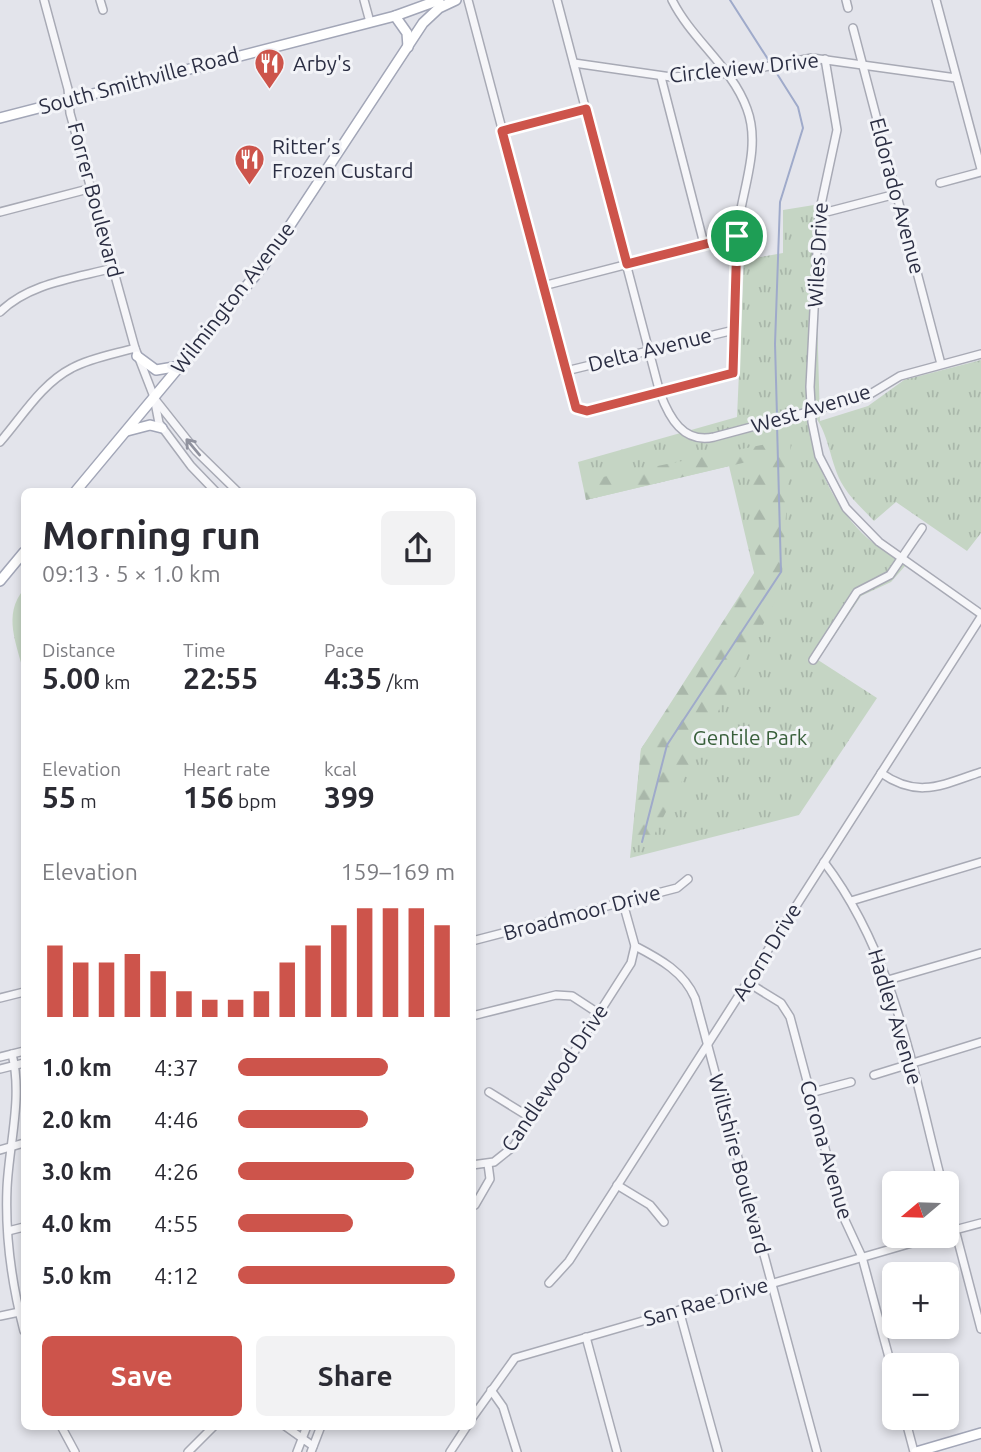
<!DOCTYPE html>
<meta charset="utf-8">
<style>
body{margin:0;font-family:Ubuntu,sans-serif;background:#f2f2f3;color:#2b2b33;height:100vh;display:flex;flex-direction:column;font-size:26px;white-space:nowrap}
*{box-sizing:border-box;margin:0}
p{font-size:23px;color:#7c7c81}
.icon{flex:none;width:38px;height:38px;fill:none;stroke:currentColor;stroke-width:2;stroke-linecap:round;stroke-linejoin:round}
.map{position:relative;flex:1;overflow:hidden}
.side{position:absolute;left:21px;top:488px;width:455px;height:942px;display:flex;flex-direction:column;background:#fff;border-radius:10px;box-shadow:0 4px 10px #0003}
.side>*{flex:none}
.needle{width:46px;rotate:251deg}
.tools{position:absolute;left:882px;top:1171px;display:grid;gap:14px}
.tools a{display:grid;place-items:center;width:77px;height:77px;border-radius:10px;background:#fff;box-shadow:0 4px 10px #0003;font-size:35px}
.pin{position:absolute;display:grid;place-items:center;width:60px;height:60px;color:#fff;margin:-30px;border:4px solid #fff;border-radius:50%;box-shadow:0 2px 7px #0007}
.round{display:grid;place-items:center;flex:none;width:74px;height:74px;border-radius:10px;background:#f2f2f3}
.headline{display:flex;align-items:center;justify-content:space-between;height:119px;padding:0 21px}
h1{font-size:38px;font-weight:600;line-height:52px}
.stats{display:grid;grid-template-columns:repeat(3,1fr);gap:10px;height:119px;padding:7px 21px}
.stats div{display:grid;align-content:center}
.stats b{font-size:30px;font-weight:600}
.stats small{font-size:19px;font-weight:400}
.stats p{font-size:19px}
.chart{height:196px;padding:14px 21px}
.chart p{display:flex;justify-content:space-between}
.chart svg{width:100%;height:126px;margin-top:7px;stroke:#cd544b;stroke-width:6}
.primary-button{display:flex;gap:14px;margin-top:auto;padding:14px 21px}
.primary-button a{flex:1;height:80px;border-radius:10px;background:#cd544b;color:#fff;font-size:28px;font-weight:600;line-height:80px;text-align:center}
.primary-button a+a{background:#f2f2f3;color:#2b2b33}
ul{padding:0 21px;list-style:none;font-size:23px}
li{display:grid;grid-template-columns:112px 84px 1fr;align-items:center;height:52px}
li i{height:18px;border-radius:9px;background:#cd544b}
.map>svg:first-child{display:block}
.grass{fill:url(#grass-tufts)}
.forest{fill:url(#forest-firs)}
.lines{fill:none;stroke-linecap:round;stroke-linejoin:round}
.stream{stroke:#9faaca;stroke-width:2}
.minor-casing{stroke:#a8aab5;stroke-width:10}
.major-casing{stroke:#a2a6b7;stroke-width:12}
.minor{stroke:#f6f6f9;stroke-width:7}
.major{stroke:#fff;stroke-width:9}
.oneway{stroke:#90929e}
.route-casing{stroke:#fff;stroke-width:14}
.route{stroke:#cd544b;stroke-width:9}
.labels{text-anchor:middle;stroke-width:6;stroke-linejoin:round;paint-order:stroke}
.poi-label{font-size:21px;fill:#2b2e43;stroke:#f3f4f8;text-anchor:start}
.street-label{font-size:21px;fill:#2b2e43;stroke:#f3f4f8}
.park-label{font-size:21px;fill:#385f3a;stroke:#f3f4f8}
</style>
<div class="map">
<svg width="981" height="1452" viewBox="0 0 981 1452">
<defs>
<pattern id="grass-tufts" width="24" height="20" patternUnits="userSpaceOnUse" patternTransform="scale(1.75)"><rect width="24" height="20" fill="#c5d5c4"/><path d="M3 7l-1-3M5 7V3M7 7l1-3M15 17l-1-3M17 17v-4M19 17l1-3" fill="none" stroke="#a9b7aa"/></pattern>
<pattern id="forest-firs" width="22" height="20" patternUnits="userSpaceOnUse" patternTransform="scale(1.75)"><rect width="22" height="20" fill="#c5d5c4"/><path d="M5 1l3.5 6h-7zM16 11l3.5 6h-7z" fill="#a9b7aa"/></pattern>
</defs>
<rect width="100%" height="100%" fill="#e3e4eb"/>
<g class="grass">
<path d="M814 205 820 421 868 406 904 380 981 360V533L967 551 896 502 874 521C864 510 852 500 844 487 829 464 830 431 811 412L808 415C811 456 832 503 862 533 874 545 891 555 905 566L891 582 861 596 818 660 877 698 799 815 630 858 641 749 756 581 729 466 586 500 578 462 737 417 744 260 783 253V210Z"/>
<path d="M24 589V674C17 644 2 615 24 589Z"/>
</g>
<path class="forest" d="M791 439 781 590 653 837 632 844 641 749 756 570 751 461 586 500 583 481Z"/>
<g class="lines">
<g class="stream">
<path d="M730 0 771 64"/>
<path d="M774 69 798 107 803 128 780 202 775 344 777 416"/>
<path d="M642 842 667 745 781 572 777 424"/>
</g>
<defs>
<g id="minor">
<path d="M44 0 68 89 70 113 135 348 154 397 159 423 191 466 216 492"/>
<path d="M100 0 103 10"/>
<path d="M364 0 370 22"/>
<path d="M468 0 571 390 576 408 581 411 733 373C735 327 735 281 737 235 740 194 762 149 747 109 732 67 692 40 672 0"/>
<path d="M557 0 660 393C669 417 683 444 714 437L867 396 900 376 981 354"/>
<path d="M846 0 848 8"/>
<path d="M936 0 981 169"/>
<path d="M853 28 941 364"/>
<path d="M825 59 837 130 819 214 810 387 812 422 819 456 846 508 879 542 981 614"/>
<path d="M574 63 671 77 732 73 812 58 956 78"/>
<path d="M661 77 704 244"/>
<path d="M502 131 586 109"/>
<path d="M940 183 981 172"/>
<path d="M0 212 92 188"/>
<path d="M819 214 896 194"/>
<path d="M543 286 737 236"/>
<path d="M0 312C29 283 76 278 113 268"/>
<path d="M566 371 734 330"/>
<path d="M154 398 196 451 238 492"/>
<path d="M0 442C22 417 41 384 72 368 90 358 114 354 135 348"/>
<path d="M813 660 857 592 890 575 922 528"/>
<path d="M881 773C918 799 942 785 981 772"/>
<path d="M824 862C895 955 913 1072 942 1183"/>
<path d="M851 901 981 862"/>
<path d="M623 903 635 946C660 959 684 972 695 998L817 1452"/>
<path d="M472 941 677 888 688 879"/>
<path d="M888 980 981 953"/>
<path d="M747 982 781 1003 790 1017 843 1216 862 1257 894 1376"/>
<path d="M0 998 24 992"/>
<path d="M472 1016 556 995 572 996 598 1013"/>
<path d="M12 1054C23 1097 9 1144 7 1188 5 1236 12 1285 24 1331"/>
<path d="M0 1057 24 1051"/>
<path d="M0 1069 24 1063"/>
<path d="M874 1075 981 1042"/>
<path d="M489 1092 531 1118"/>
<path d="M810 1093 851 1082"/>
<path d="M0 1150 24 1143"/>
<path d="M472 1165 494 1162 514 1146 631 963 635 946"/>
<path d="M617 1185 650 1205 664 1222"/>
<path d="M947 1199 981 1329"/>
<path d="M475 1205 490 1179 488 1164"/>
<path d="M8 1231 24 1227"/>
<path d="M947 1232 981 1223"/>
<path d="M549 1283 569 1261 981 617"/>
<path d="M679 1310 718 1452"/>
<path d="M0 1316 24 1311"/>
<path d="M586 1337 617 1452"/>
<path d="M491 1390 503 1407 517 1452"/>
<path d="M472 1418 515 1358 936 1236"/>
<path d="M905 1418 914 1452"/>
<path d="M61 1426 75 1452"/>
<path d="M285 1426 313 1446"/>
<path d="M188 1452 214 1426"/>
<path d="M297 1452 307 1426"/>
<path d="M311 1452 321 1426"/>
<path d="M450 1452 467 1426"/>
</g>
<g id="major">
<path d="M395 16 407 33 408 47"/>
<path d="M0 118 395 16 439 0"/>
<path d="M137 356 156 370 180 366"/>
<path d="M127 431 150 425 162 428"/>
<path d="M75 492 264 265 423 23 439 8 456 0"/>
<path d="M0 581 24 552"/>
<path d="M916 1452 981 1433"/>
</g>
</defs>
<use href="#minor" class="minor-casing"/>
<use href="#major" class="major-casing"/>
<use href="#minor" class="minor"/>
<use href="#major" class="major"/>
</g>
<defs><path id="oneway-shaft" d="M-6 0H5M1.5-3L5.5 0L1.5 3" fill="none" stroke-width="1.6" stroke-linecap="round" stroke-linejoin="round" transform="scale(1.75)"/></defs>
<use class="oneway" href="#oneway-shaft" transform="translate(193 447) rotate(-130)"/>
<g class="lines">
<defs>
<path id="route" d="M586 109 627 264 737 236 733 373 587 411 576 408 502 131Z"/>
</defs>
<use href="#route" class="route-casing"/>
<use href="#route" class="route"/>
</g>
<defs>
<symbol id="restaurant-pin" viewBox="-11 -11 22 30"><path d="M0 17L-7.5 6A9.5 9.5 0 1 1 7.5 6Z" fill="#cd544b" stroke="#f3f4f8"/><path d="M-5-6h1v4h1v-4h1v4h1v-4h1v5L-1.5 .5V6h-2V.5L-5-1ZM5-6V6H3V1.5H1.5Q1.5-4 5-6Z" fill="#fff"/></symbol>
</defs>
<g fill-rule="evenodd">
<use href="#restaurant-pin" x="252" y="46" width="35" height="47"/>
<use href="#restaurant-pin" x="232" y="142" width="35" height="47"/>
</g>
<g class="labels">
<g class="poi-label">
<text x="293" y="71">Arby's</text>
<text x="272" y="154">Ritter’s<tspan x="272" dy="24">Frozen Custard</tspan></text>
</g>
<g class="street-label">
<text transform="translate(744 68) rotate(-6)" y="7">Circleview Drive</text>
<text transform="translate(139 81) rotate(-15)" y="7">South Smithville Road</text>
<text transform="translate(897 196) rotate(75)" y="7">Eldorado Avenue</text>
<text transform="translate(95 200) rotate(75)" y="7">Forrer Boulevard</text>
<text transform="translate(818 255) rotate(-87)" y="7">Wiles Drive</text>
<text transform="translate(233 298) rotate(-52)" y="7">Wilmington Avenue</text>
<text transform="translate(650 350) rotate(-14)" y="7">Delta Avenue</text>
<text transform="translate(811 409) rotate(-17)" y="7">West Avenue</text>
<text transform="translate(582 913) rotate(-15)" y="7">Broadmoor Drive</text>
<text transform="translate(767 952) rotate(-58)" y="7">Acorn Drive</text>
<text transform="translate(895 1017) rotate(73)" y="7">Hadley Avenue</text>
<text transform="translate(555 1078) rotate(-56)" y="7">Candlewood Drive</text>
<text transform="translate(826 1150) rotate(74)" y="7">Corona Avenue</text>
<text transform="translate(739 1164) rotate(75)" y="7">Wiltshire Boulevard</text>
<text transform="translate(706 1302) rotate(-16)" y="7">San Rae Drive</text>
</g>
<g class="park-label">
<text x="750" y="745">Gentile Park</text>
</g>
</g>
</svg>
<div class="tools">
<a><svg class="needle" viewBox="-14 -14 28 28"><path d="M0-13l5 13h-10z" fill="#e53935"/><path d="M0 13l5-13h-10z" fill="#7c7c81"/></svg></a>
<a>+</a>
<a>−</a>
</div>
<div class="pin" style="left:737px;top:236px;background:#1e9e55"><svg class="icon" aria-label="arrive" viewBox="0 0 24 24"><path d="M6 21V4h12l-3 4 3 4H6"/></svg></div>
<section class="side">
<div class="headline"><div><h1>Morning run</h1><p>09:13 · 5 × 1.0 km</p></div><a class="round"><svg class="icon" aria-label="share" viewBox="0 0 24 24"><path d="M12 15V3M7 8l5-5 5 5M5 13v7h14v-7"/></svg></a></div>
<div class="stats">
<div><p>Distance</p><b>5.00<small> km</small></b></div>
<div><p>Time</p><b>22:55</b></div>
<div><p>Pace</p><b>4:35<small> /km</small></b></div>
</div>
<div class="stats">
<div><p>Elevation</p><b>55<small> m</small></b></div>
<div><p>Heart rate</p><b>156<small> bpm</small></b></div>
<div><p>kcal</p><b>399</b></div>
</div>
<div class="chart"><p><span>Elevation</span>159–169 m</p>
<svg viewBox="0 0 160 44" preserveAspectRatio="none"><path d="M5 44V19M15 44V25M25 44V25M35 44V22M45 44V28M55 44V35M65 44V38M75 44V38M85 44V35M95 44V25M105 44V19M115 44V12M125 44V6M135 44V6M145 44V6M155 44V12"/></svg>
</div>
<ul>
<li><b>1.0 km</b>4:37<i style="width:69%"></i></li>
<li><b>2.0 km</b>4:46<i style="width:60%"></i></li>
<li><b>3.0 km</b>4:26<i style="width:81%"></i></li>
<li><b>4.0 km</b>4:55<i style="width:53%"></i></li>
<li><b>5.0 km</b>4:12<i style="width:100%"></i></li>
</ul>
<div class="primary-button"><a>Save</a><a>Share</a></div>
</section>
</div>
